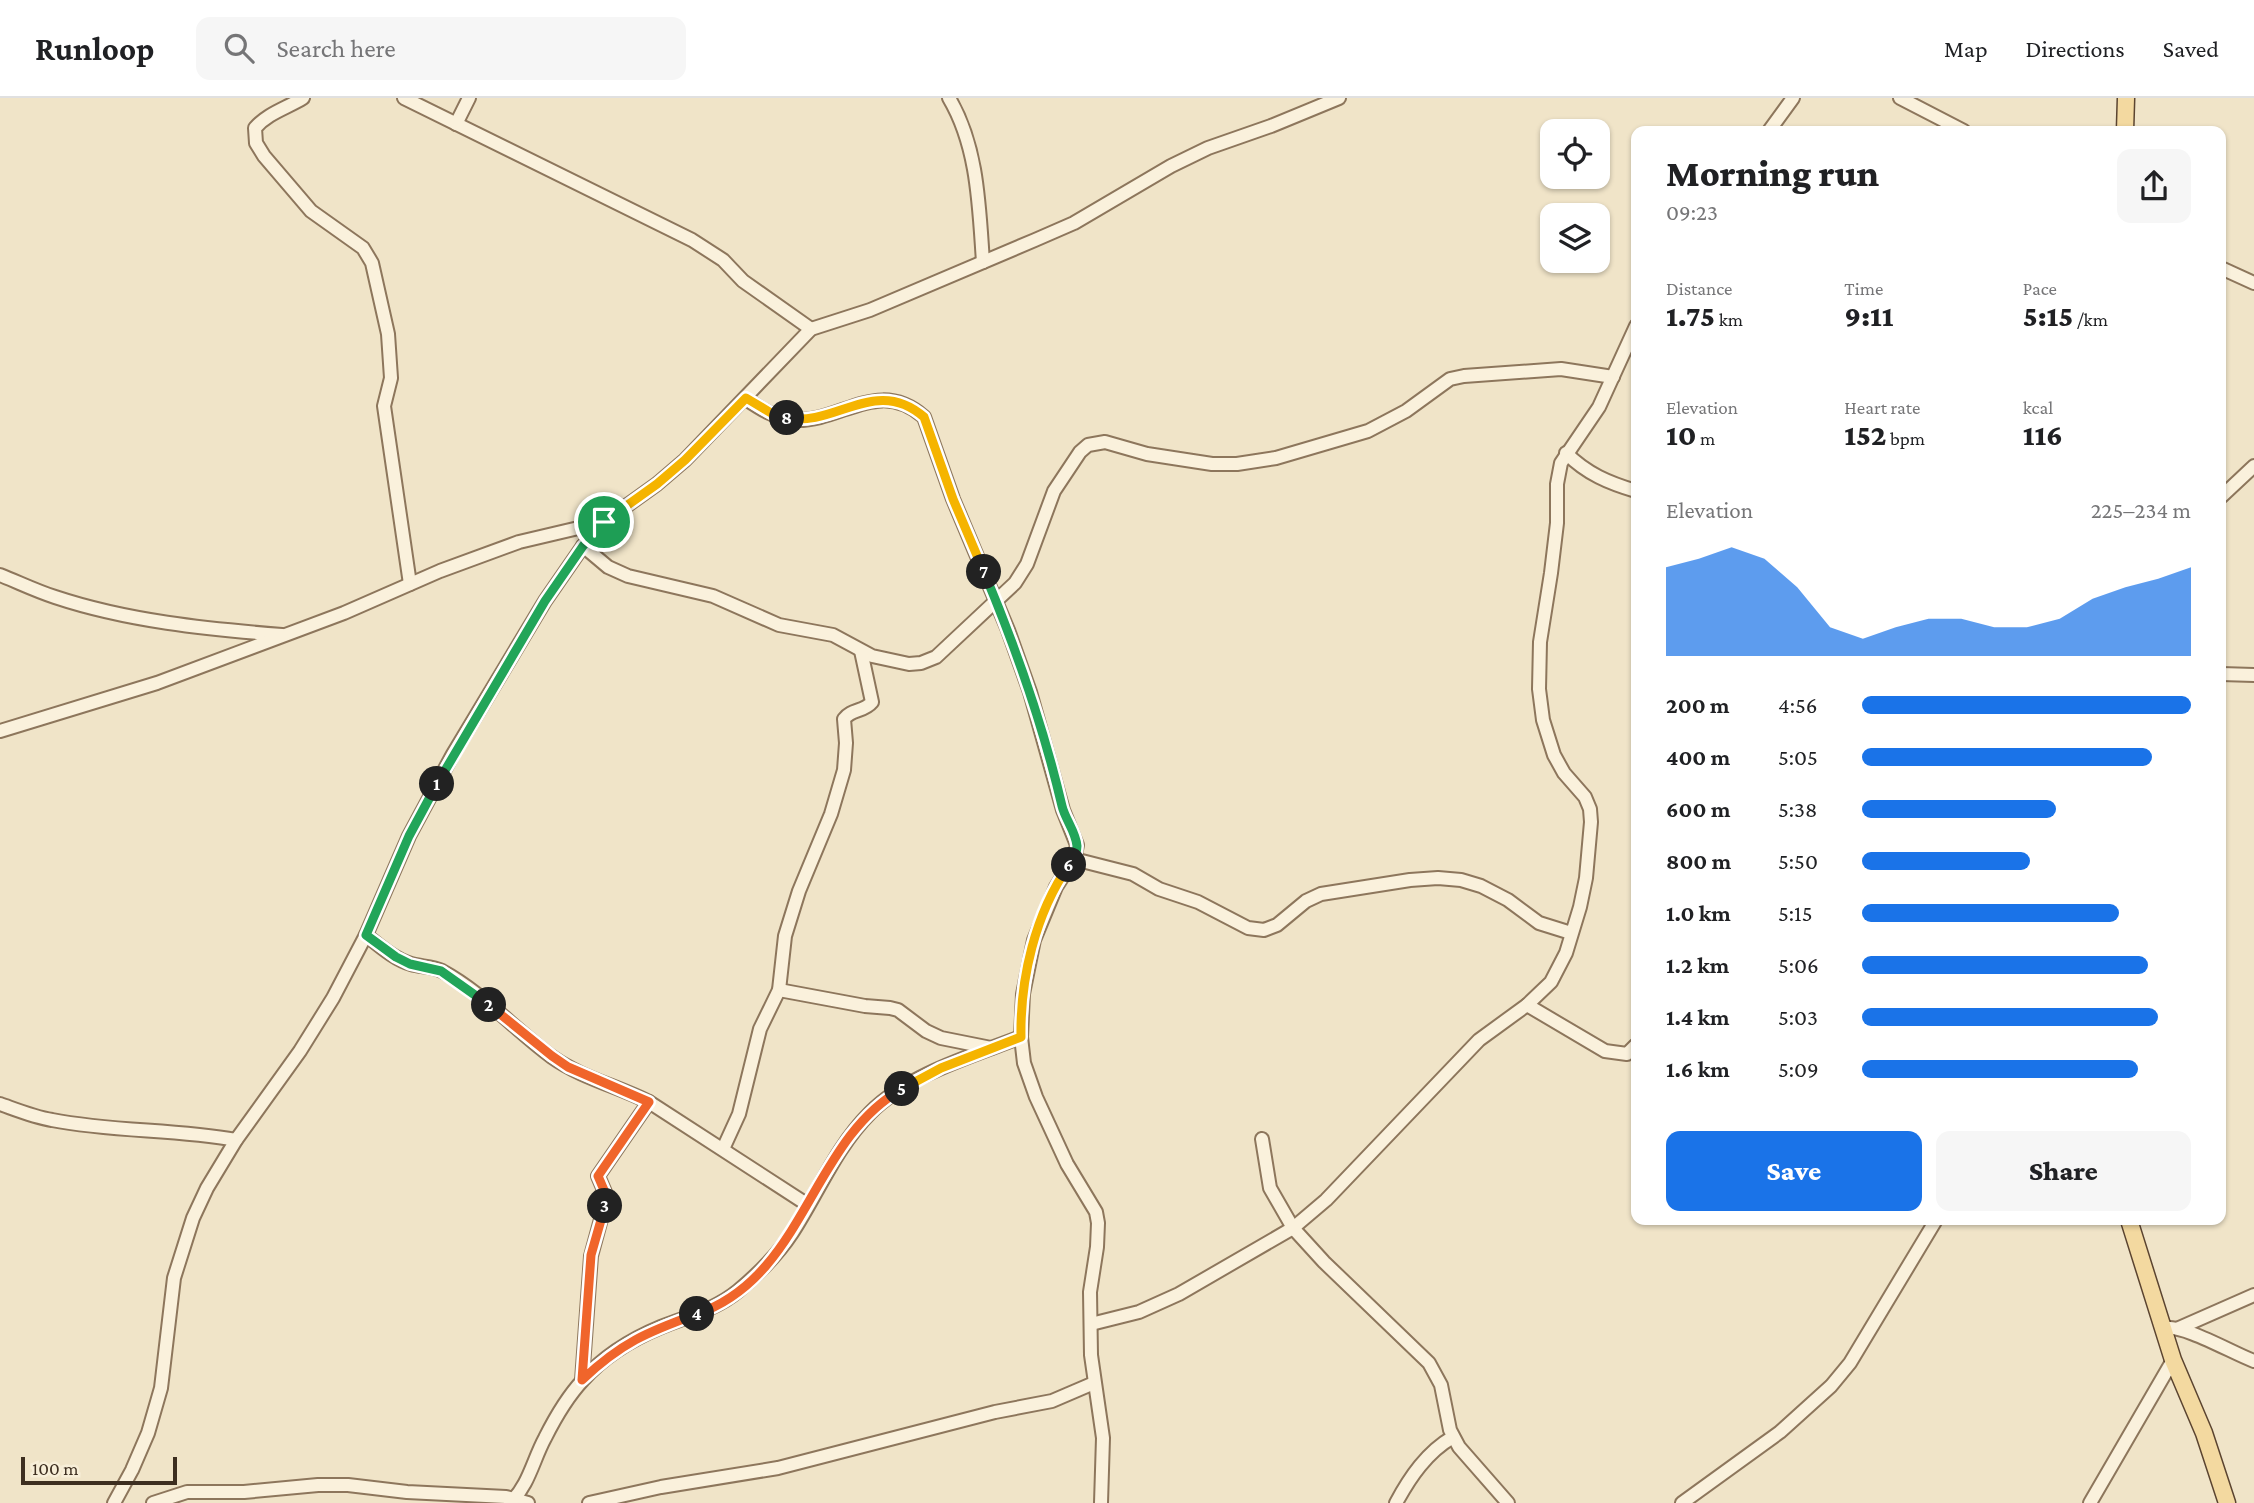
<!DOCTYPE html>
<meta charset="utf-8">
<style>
body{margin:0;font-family:"Crimson Pro",serif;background:#f6f6f6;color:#202124;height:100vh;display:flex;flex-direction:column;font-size:26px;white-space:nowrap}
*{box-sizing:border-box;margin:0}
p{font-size:23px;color:#757577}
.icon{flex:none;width:38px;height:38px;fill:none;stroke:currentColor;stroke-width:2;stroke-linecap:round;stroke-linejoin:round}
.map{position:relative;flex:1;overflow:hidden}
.sheet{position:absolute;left:1631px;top:28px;width:595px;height:1099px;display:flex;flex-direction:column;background:#fff;border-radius:14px;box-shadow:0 2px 5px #0004}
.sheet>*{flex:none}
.tools{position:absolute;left:1540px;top:21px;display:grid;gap:14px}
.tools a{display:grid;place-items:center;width:70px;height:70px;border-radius:14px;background:#fff;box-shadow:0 2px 5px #0004;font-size:35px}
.scale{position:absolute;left:21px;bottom:18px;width:156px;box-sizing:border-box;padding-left:7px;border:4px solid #3d2e20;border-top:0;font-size:19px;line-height:24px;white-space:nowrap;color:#3d2e20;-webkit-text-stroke:5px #f7eed8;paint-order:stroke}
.pin{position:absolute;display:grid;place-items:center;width:60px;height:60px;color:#fff;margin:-30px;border:4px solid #fff;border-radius:50%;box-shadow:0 2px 7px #0007}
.km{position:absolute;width:35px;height:35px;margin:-18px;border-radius:50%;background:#222;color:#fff;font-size:19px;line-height:35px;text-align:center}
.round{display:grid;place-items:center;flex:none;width:74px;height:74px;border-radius:14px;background:#f6f6f6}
.summary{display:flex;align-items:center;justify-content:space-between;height:119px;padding:0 35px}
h1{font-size:38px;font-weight:800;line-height:52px}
.figures{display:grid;grid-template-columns:repeat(3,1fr);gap:10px;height:119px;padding:7px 35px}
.figures div{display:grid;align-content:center}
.figures b{font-size:30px;font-weight:800}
.figures small{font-size:19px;font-weight:400}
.figures p{font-size:19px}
.chart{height:196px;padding:14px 35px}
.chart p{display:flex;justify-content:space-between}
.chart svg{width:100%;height:126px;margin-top:7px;fill:#1a73e8;opacity:.7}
.action{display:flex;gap:14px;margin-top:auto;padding:14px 35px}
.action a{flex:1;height:80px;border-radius:14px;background:#1a73e8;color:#fff;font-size:28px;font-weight:800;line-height:80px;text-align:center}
.action a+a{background:#f6f6f6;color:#202124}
ul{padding:0 35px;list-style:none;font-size:23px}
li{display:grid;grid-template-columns:112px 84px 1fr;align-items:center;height:52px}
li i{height:18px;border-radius:9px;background:#1a73e8}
header{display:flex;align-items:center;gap:42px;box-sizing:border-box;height:98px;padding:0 35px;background:#fff;border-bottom:2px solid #e0e0e0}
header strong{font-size:33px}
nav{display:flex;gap:38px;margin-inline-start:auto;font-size:24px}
.search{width:490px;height:63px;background:#f6f6f6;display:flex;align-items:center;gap:18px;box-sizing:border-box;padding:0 24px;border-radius:14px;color:#757577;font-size:26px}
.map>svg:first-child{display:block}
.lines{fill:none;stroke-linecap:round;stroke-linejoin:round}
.minor-casing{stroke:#8d765c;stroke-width:16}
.major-casing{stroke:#5b4430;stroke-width:19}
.minor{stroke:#faf1dc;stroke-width:12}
.major{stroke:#f3d9a0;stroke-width:16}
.split-1-casing{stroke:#fff;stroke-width:14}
.split-2-casing{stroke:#fff;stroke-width:14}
.split-3-casing{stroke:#fff;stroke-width:14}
.split-4-casing{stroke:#fff;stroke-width:14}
.split-5-casing{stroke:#fff;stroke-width:14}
.split-6-casing{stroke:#fff;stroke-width:14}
.split-7-casing{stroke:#fff;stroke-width:14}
.split-8-casing{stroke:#fff;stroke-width:14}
.split-9-casing{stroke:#fff;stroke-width:14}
.split-1{stroke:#22a559;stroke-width:9}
.split-2{stroke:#22a559;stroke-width:9}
.split-3{stroke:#f0652b;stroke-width:9}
.split-4{stroke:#f0652b;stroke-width:9}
.split-5{stroke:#f0652b;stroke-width:9}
.split-6{stroke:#f5b400;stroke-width:9}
.split-7{stroke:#22a559;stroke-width:9}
.split-8{stroke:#f5b400;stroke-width:9}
.split-9{stroke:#f5b400;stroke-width:9}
</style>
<header>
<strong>Runloop</strong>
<div class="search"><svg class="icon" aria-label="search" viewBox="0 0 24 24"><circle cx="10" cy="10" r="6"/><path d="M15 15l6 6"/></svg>Search here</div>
<nav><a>Map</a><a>Directions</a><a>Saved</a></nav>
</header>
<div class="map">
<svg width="2254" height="1405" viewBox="0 0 2254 1405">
<rect width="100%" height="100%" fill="#f0e4c8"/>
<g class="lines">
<defs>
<g id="minor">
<path d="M303 0C287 10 268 15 255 30L256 45 264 58 311 113 363 150 372 165 388 236 391 280 384 308 410 486"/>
<path d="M404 0 692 142 723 162 743 183 811 231"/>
<path d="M949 0C978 49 979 108 983 164"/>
<path d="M1900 0 1964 33"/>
<path d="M456 26 469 0"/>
<path d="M1769 33 1793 0"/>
<path d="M2221 170 2254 185"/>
<path d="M746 301C761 311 776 321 795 322 842 324 878 279 924 319L953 401 1008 532 1030 594 1063 712 1077 747 1074 761 1056 789 1034 842 1023 896 1021 939 1024 965 1036 999 1067 1066 1096 1114 1098 1125 1097 1149 1090 1194 1091 1257 1103 1340 1101 1405"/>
<path d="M1566 355C1587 376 1609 385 1636 393"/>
<path d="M2221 399 2254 368"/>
<path d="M583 448 608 469 628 478 713 498 779 527 833 537 872 558 909 566 921 565 936 559 1015 485 1027 466 1054 393 1080 354 1088 347 1105 344 1147 356 1212 366H1237L1276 360 1368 333 1406 313 1450 281 1464 278 1561 271 1613 279"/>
<path d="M0 477C18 484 36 493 55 499 127 523 206 531 282 537"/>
<path d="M2221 576 2254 577"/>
<path d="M0 633 157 585 344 515 440 473 519 444 604 424"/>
<path d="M1074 761 1133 776 1159 791 1198 804 1248 830 1264 832 1277 827 1306 803 1321 796 1410 782 1438 780 1461 782 1481 788 1508 802 1539 825 1571 835"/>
<path d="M366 837C380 848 394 861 411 866 421 869 432 868 442 873 483 895 515 932 552 959 582 980 617 988 649 1004L808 1107"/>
<path d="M779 892 865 908 890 910 898 912 926 933 941 940 991 950"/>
<path d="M1527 907 1605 953 1627 956 1636 947"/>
<path d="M0 1006C17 1012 34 1019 52 1022 113 1034 175 1031 236 1042"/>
<path d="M1262 1041 1270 1090 1293 1130 1324 1164 1429 1265 1441 1287 1450 1332 1459 1349 1508 1405"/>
<path d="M723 1051 739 1016 760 931 779 892 785 838 799 793 831 716 844 672 846 645 844 621C851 611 864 614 872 604L861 553"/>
<path d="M1091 1226 1139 1214 1179 1196 1293 1130 1326 1102 1479 942 1527 907 1551 884 1566 855 1580 809 1586 780 1591 724 1590 711 1585 699 1564 675 1554 657 1543 622 1539 591 1540 544 1551 475 1557 425V386L1561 365 1599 309 1636 228"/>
<path d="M2163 1230C2184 1226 2232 1255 2254 1263"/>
<path d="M2179 1230 2254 1197"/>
<path d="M582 1282 591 1158 607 1099 598 1078 649 1004"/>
<path d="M114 1405 132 1372 148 1335 161 1290 174 1180 193 1120 207 1090 236 1042 300 953 333 900 366 837 409 738 453 656 545 503 583 448 604 424 657 386 685 362 811 231 870 212 1035 142 1074 125 1171 68 1208 50 1271 28 1339 0"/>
<path d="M153 1405 187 1394H244L318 1387H348L407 1394 506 1399 528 1405"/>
<path d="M510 1405C529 1387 533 1362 545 1340 555 1320 568 1298 583 1282 604 1258 632 1241 661 1229 688 1218 715 1212 738 1193 758 1176 777 1158 792 1135 818 1095 836 1049 870 1015 907 977 972 958 1021 939"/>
<path d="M589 1405 661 1389 778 1370 995 1314 1052 1303 1094 1285"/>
<path d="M1396 1405C1410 1379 1427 1354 1453 1339"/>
<path d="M1682 1405 1780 1334 1831 1288 1850 1265 1936 1122"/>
<path d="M2090 1405 2173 1262"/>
</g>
<g id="major">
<path d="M2125 33 2126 0"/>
<path d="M2129 1122 2173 1262 2204 1335 2227 1405"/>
</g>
</defs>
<use href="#minor" class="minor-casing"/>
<use href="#major" class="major-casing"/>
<use href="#minor" class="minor"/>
<use href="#major" class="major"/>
</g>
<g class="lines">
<defs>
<path id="split-1" d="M437 686 545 503 583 448 604 424"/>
<path id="split-2" d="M437 686 409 738 366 837 396 859 410 866 441 873 489 907"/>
<path id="split-3" d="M489 907 552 958 568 969 649 1004 598 1078 607 1099 605 1108"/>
<path id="split-4" d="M605 1108 591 1157 582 1282C621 1245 647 1234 697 1216"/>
<path id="split-5" d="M697 1216C806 1178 810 1043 902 991"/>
<path id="split-6" d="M902 991 941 970 1021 939C1020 881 1035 816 1069 767"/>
<path id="split-7" d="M984 474C1016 550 1043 627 1062 708 1065 721 1076 734 1077 748 1077 755 1073 762 1069 767"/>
<path id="split-8" d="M787 320C836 329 876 277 924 319L953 401 984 474"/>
<path id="split-9" d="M604 424 657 386 685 362 746 300 776 318 787 320"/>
</defs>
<use href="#split-1" class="split-1-casing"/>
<use href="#split-2" class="split-2-casing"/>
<use href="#split-3" class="split-3-casing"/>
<use href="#split-4" class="split-4-casing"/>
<use href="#split-5" class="split-5-casing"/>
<use href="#split-6" class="split-6-casing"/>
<use href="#split-7" class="split-7-casing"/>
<use href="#split-8" class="split-8-casing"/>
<use href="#split-9" class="split-9-casing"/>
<use href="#split-1" class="split-1"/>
<use href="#split-2" class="split-2"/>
<use href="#split-3" class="split-3"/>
<use href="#split-4" class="split-4"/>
<use href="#split-5" class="split-5"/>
<use href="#split-6" class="split-6"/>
<use href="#split-7" class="split-7"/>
<use href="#split-8" class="split-8"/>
<use href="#split-9" class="split-9"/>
</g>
</svg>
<div class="tools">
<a><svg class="icon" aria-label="locate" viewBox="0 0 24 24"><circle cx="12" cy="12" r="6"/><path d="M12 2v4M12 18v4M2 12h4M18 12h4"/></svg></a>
<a><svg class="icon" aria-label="layers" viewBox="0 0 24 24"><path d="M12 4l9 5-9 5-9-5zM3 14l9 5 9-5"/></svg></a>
</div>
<div class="scale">100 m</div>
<div class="pin" style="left:604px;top:424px;background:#1e9e55"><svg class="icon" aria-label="arrive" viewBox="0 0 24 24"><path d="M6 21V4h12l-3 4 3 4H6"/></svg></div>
<b class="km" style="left:437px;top:686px">1</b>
<b class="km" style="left:489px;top:907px">2</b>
<b class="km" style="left:605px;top:1108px">3</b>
<b class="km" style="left:697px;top:1216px">4</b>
<b class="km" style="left:902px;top:991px">5</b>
<b class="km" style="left:1069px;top:767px">6</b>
<b class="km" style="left:984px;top:474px">7</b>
<b class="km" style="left:787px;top:320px">8</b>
<section class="sheet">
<div class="summary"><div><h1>Morning run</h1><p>09:23</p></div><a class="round"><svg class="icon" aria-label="share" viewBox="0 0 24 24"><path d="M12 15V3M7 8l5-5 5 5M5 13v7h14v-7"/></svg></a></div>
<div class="figures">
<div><p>Distance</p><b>1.75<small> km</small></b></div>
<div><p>Time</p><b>9:11</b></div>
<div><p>Pace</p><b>5:15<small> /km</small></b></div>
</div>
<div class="figures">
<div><p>Elevation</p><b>10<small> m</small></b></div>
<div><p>Heart rate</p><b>152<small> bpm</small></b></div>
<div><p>kcal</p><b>116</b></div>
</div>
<div class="chart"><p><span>Elevation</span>225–234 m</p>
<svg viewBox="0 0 160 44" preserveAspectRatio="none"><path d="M0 44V13L10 10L20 6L30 10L40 20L50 34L60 38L70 34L80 31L90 31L100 34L110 34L120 31L130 24L140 20L150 17L160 13V44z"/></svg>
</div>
<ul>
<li><b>200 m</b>4:56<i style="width:100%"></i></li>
<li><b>400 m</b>5:05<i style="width:88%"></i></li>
<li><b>600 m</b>5:38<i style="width:59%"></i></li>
<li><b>800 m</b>5:50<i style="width:51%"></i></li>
<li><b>1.0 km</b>5:15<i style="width:78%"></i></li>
<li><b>1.2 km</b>5:06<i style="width:87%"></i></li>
<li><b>1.4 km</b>5:03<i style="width:90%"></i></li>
<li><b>1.6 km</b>5:09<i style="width:84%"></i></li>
</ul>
<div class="action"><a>Save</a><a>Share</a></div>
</section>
</div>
